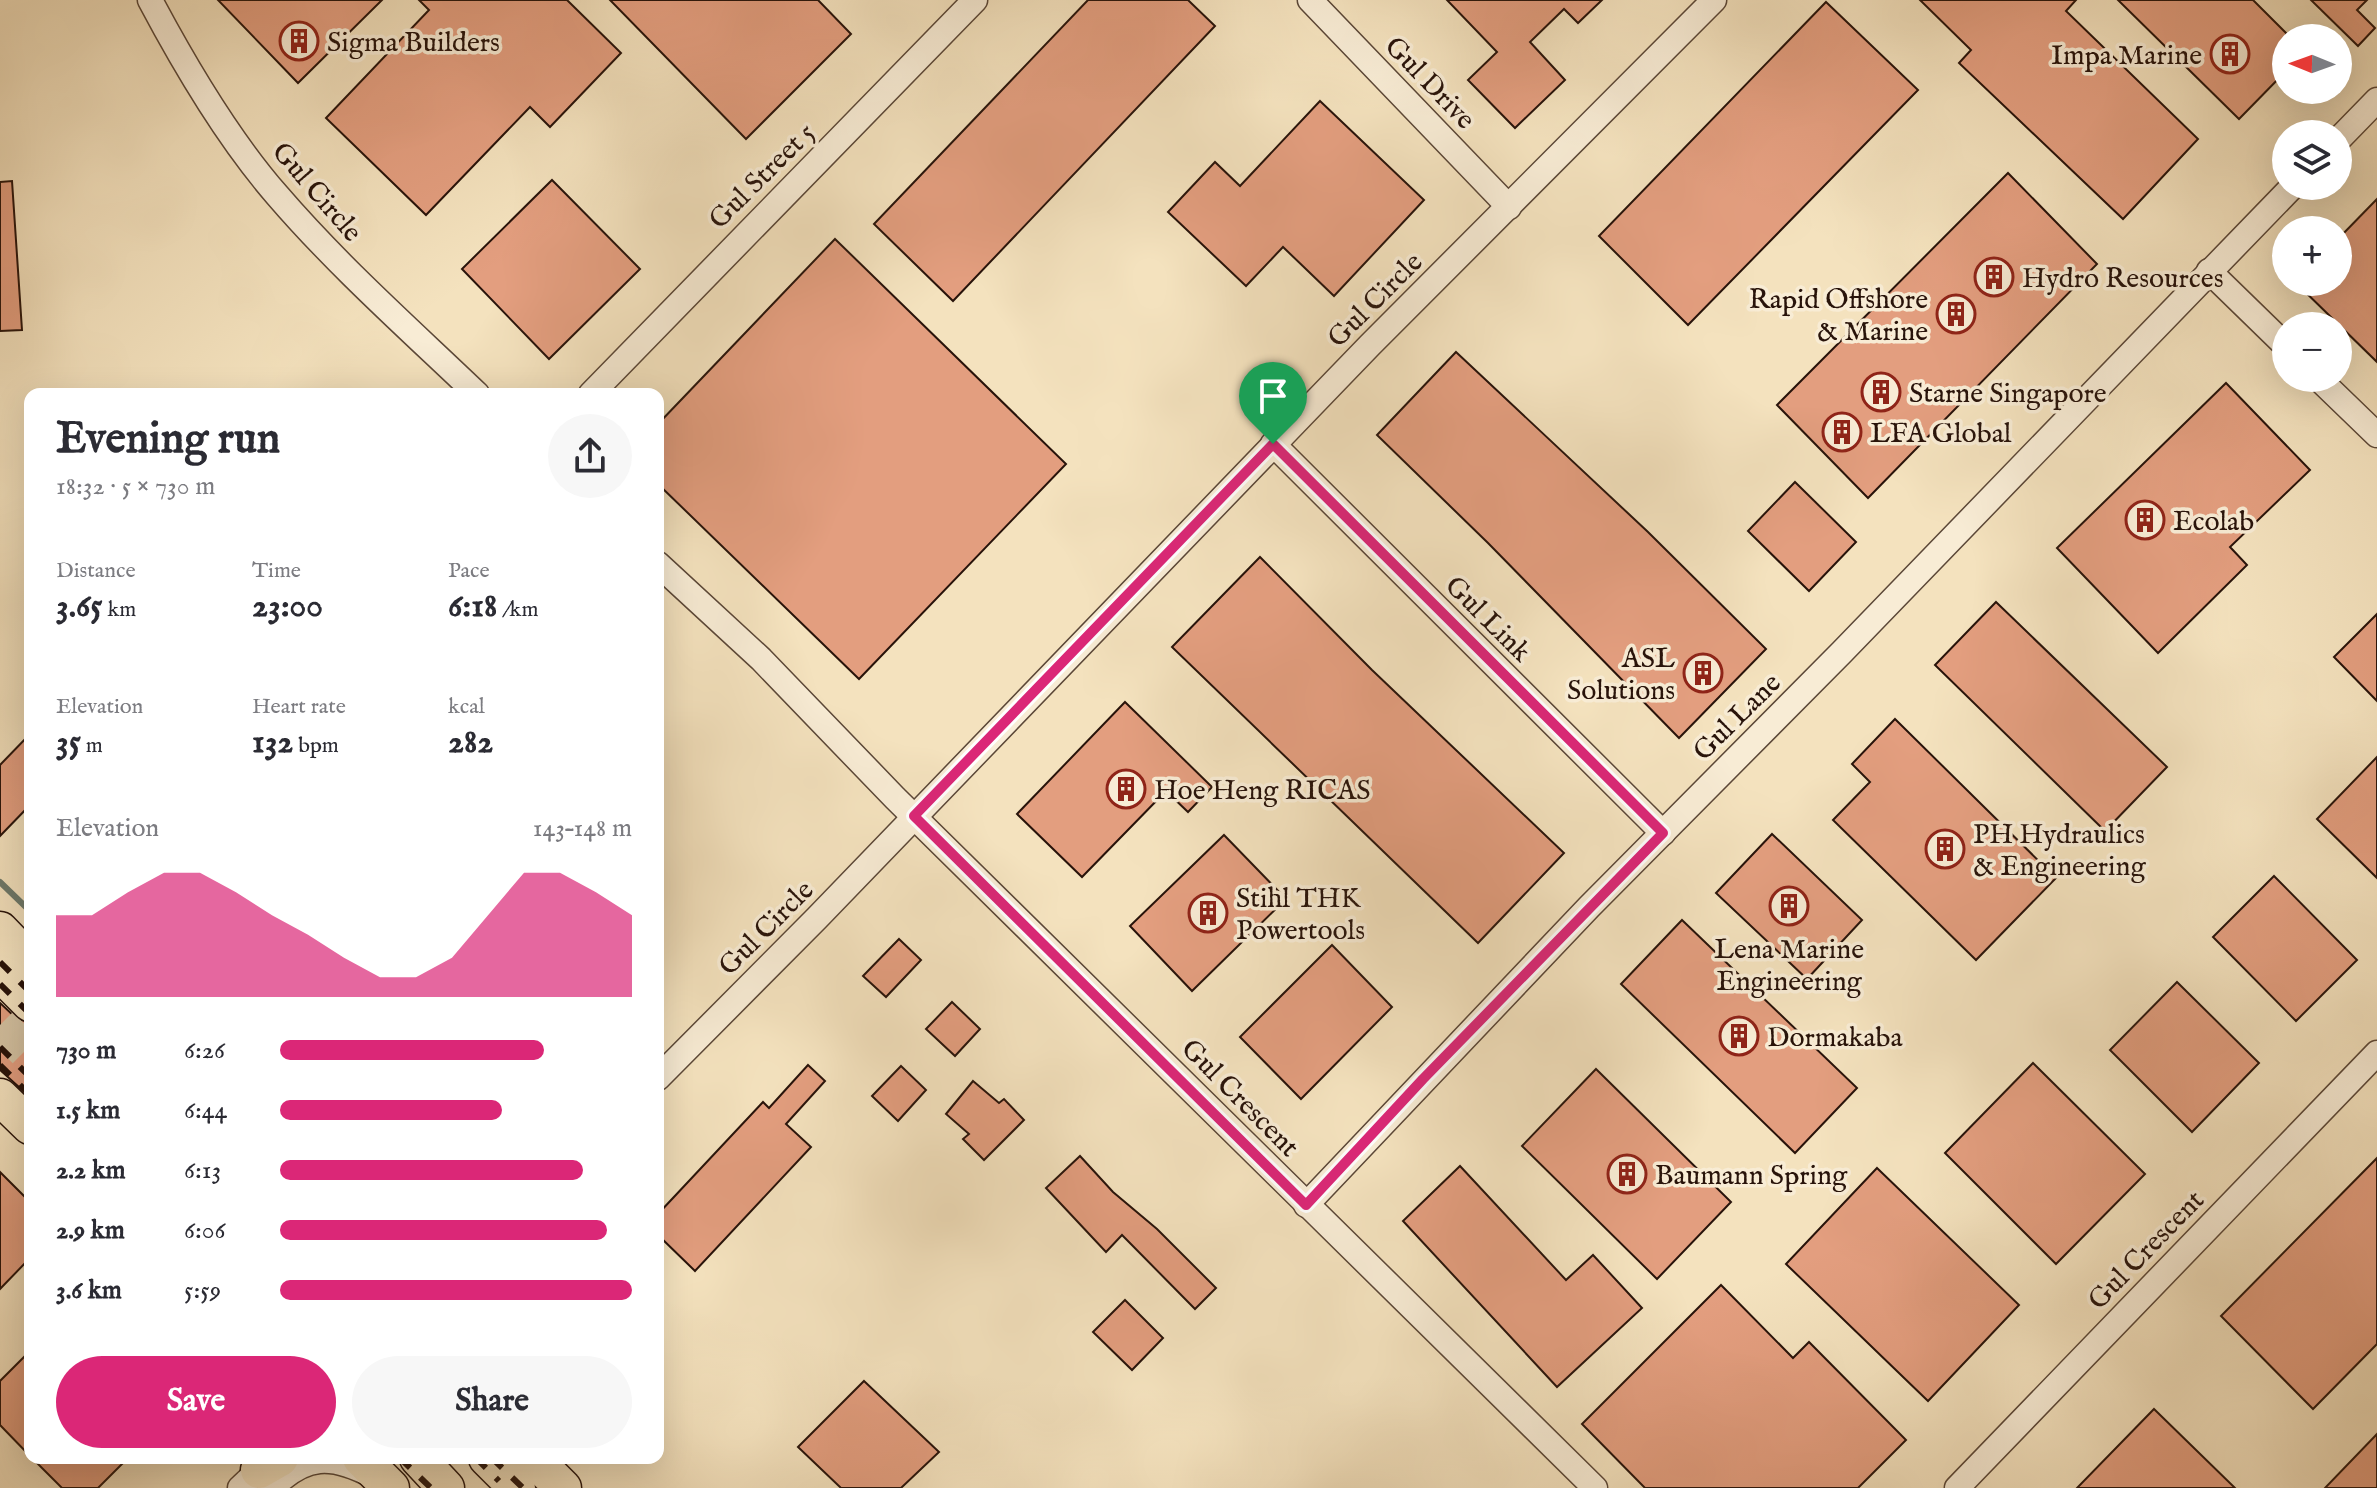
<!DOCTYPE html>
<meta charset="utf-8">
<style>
body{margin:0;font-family:"IM FELL English",serif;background:#f7f7f7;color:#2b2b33;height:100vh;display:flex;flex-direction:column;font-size:30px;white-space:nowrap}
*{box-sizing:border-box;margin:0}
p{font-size:26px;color:#7c7c81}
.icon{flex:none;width:44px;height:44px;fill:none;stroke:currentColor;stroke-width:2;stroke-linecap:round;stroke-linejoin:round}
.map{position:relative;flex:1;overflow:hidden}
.details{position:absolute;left:24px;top:388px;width:640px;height:1076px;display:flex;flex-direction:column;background:#fff;border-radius:16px;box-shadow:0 8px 32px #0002}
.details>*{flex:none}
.needle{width:52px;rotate:271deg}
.controls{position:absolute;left:2272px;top:24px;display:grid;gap:16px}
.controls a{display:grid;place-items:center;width:80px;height:80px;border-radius:50%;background:#fff;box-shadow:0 8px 32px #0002;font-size:40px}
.pin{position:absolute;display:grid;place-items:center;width:68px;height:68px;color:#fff;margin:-82px -34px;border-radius:50% 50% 50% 0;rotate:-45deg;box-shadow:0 0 8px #0007}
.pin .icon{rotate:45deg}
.round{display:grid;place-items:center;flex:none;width:84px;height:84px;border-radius:42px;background:#f7f7f7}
.overview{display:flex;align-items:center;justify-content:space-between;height:136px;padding:0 32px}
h1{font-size:44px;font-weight:700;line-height:60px}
.stats{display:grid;grid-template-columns:repeat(3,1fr);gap:12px;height:136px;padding:8px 32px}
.stats div{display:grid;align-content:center}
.stats b{font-size:34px;font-weight:700}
.stats small{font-size:22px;font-weight:400}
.stats p{font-size:22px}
.chart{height:224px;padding:16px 32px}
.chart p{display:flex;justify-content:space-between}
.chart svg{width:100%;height:144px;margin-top:8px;fill:#db2777;opacity:.7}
.cta{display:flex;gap:16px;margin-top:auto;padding:16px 32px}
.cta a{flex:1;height:92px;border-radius:48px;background:#db2777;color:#fff;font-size:32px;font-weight:700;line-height:92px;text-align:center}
.cta a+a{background:#f7f7f7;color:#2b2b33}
ul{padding:0 32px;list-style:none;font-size:26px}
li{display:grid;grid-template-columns:128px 96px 1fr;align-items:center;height:60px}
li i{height:20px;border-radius:10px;background:#db2777}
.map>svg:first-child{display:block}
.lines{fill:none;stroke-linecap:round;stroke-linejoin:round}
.stream{stroke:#6e7a6c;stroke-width:6}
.building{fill:#e39e7f;stroke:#28130a;stroke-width:2}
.primary-tunnel{stroke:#d5c3a3;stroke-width:36;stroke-dasharray:36 18;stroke-linecap:butt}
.minor-casing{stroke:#5b4737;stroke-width:27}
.primary-casing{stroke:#28130a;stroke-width:39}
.minor{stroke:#f8ecd5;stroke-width:24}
.primary{stroke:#f4e2be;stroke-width:36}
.rail{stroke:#28130a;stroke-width:6;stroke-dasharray:14 14;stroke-linecap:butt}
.route-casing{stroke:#fff;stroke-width:16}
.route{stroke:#db2777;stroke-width:10}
.labels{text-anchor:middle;stroke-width:7;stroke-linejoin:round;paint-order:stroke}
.poi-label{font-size:28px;fill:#28130a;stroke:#f8ecd5;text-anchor:start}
.street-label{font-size:28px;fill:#28130a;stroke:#f8ecd5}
</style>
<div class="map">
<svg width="2377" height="1488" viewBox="0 0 2377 1488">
<rect width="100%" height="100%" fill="#f4e2be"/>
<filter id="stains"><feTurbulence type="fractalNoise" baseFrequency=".0025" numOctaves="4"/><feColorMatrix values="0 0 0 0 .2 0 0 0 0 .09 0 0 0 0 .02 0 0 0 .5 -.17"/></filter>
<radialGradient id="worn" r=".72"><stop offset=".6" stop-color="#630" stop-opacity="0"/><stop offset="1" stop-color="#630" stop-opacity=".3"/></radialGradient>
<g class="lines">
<path class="stream" d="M0 882 30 911"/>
</g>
<g class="building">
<path d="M218 0H382L298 83Z"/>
<path d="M419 0H567L621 53 550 127 530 107 426 215 326 118 429 10Z"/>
<path d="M610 0H818L851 34 746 139Z"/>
<path d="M1088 0H1188L1215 26 953 301 874 224Z"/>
<path d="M1447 0H1602L1578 23 1564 9 1530 42 1565 80 1515 128 1468 80 1497 52Z"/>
<path d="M1920 0H2076L2066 11 2198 139 2123 219 1959 63 1971 50Z"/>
<path d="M2118 0H2253L2286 33V71L2239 119Z"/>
<path d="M2311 0H2367L2357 10 2375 28 2358 46Z"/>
<path d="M1826 2 1918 90 1688 325 1599 236Z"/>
<path d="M1320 101 1424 200 1334 296 1283 247 1246 286 1168 212 1215 162 1240 186Z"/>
<path d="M2008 173 2097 264 1868 498 1777 405Z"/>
<path d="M552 180 640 269 549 359 462 269Z"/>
<path d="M12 181 22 330 0 331V182Z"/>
<path d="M2377 199V362L2295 282H2338V239Z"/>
<path d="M835 239 1066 464 859 679 658 484V424Z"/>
<path d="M1456 352 1648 532 1766 649 1679 738 1488 543 1377 435Z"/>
<path d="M2226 383 2310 470 2230 547 2247 565 2158 653 2057 548Z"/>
<path d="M1795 482 1856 542 1809 591 1748 531Z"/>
<path d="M1260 557 1372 670 1564 853 1478 943 1172 647Z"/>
<path d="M1996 602 2167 767 2105 831 1935 665Z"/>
<path d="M2377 614V701L2334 657Z"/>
<path d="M1125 702 1212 787 1188 812 1166 791 1082 877 1017 814Z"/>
<path d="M1895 719 2056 878 1976 960 1833 820 1870 782 1852 764Z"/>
<path d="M30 734V805L0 836V765Z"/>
<path d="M2377 757V878L2317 819Z"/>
<path d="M1772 834 1862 920 1807 979 1716 893Z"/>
<path d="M1224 835 1286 899 1192 991 1130 926Z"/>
<path d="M2274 876 2357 960 2296 1021 2213 937Z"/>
<path d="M1682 920 1857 1088 1795 1153 1621 984Z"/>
<path d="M899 939 921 960 886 997 863 976Z"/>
<path d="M1332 945 1392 1007 1301 1099 1240 1037Z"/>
<path d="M2177 982 2259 1063 2192 1132 2110 1050Z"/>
<path d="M952 1002 980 1029 955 1056 926 1029Z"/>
<path d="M0 1003 16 1018 30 1023V1097L0 1070Z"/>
<path d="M2033 1063 2145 1174 2056 1264 1945 1153Z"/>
<path d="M808 1065 825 1081 786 1124 811 1147 695 1271 658 1235V1214L763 1102 769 1108Z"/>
<path d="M901 1066 926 1090 898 1121 872 1096Z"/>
<path d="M1596 1069 1731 1202 1657 1279 1522 1146Z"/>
<path d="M973 1081 999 1103 1004 1099 1024 1120 984 1160 963 1139 969 1134 946 1114Z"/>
<path d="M1080 1156 1113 1192 1157 1229 1216 1288 1195 1309 1122 1235 1106 1252 1046 1188Z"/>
<path d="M2377 1158V1344L2313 1409 2221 1316Z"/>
<path d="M1460 1166 1566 1280 1593 1255 1642 1308 1557 1387 1403 1221Z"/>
<path d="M1877 1168 2019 1305 1928 1401 1786 1264Z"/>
<path d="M0 1172 30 1202V1258L0 1289Z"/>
<path d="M1721 1285 1793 1358 1809 1342 1906 1440 1858 1488H1645L1582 1424Z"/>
<path d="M1125 1300 1163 1338 1132 1370 1093 1332Z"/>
<path d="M30 1351V1456L0 1425V1381Z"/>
<path d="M864 1381 939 1452 901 1488H841L798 1447Z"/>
<path d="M2154 1409 2235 1488H2077Z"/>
<path d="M2377 1434V1488H2325Z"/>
<path d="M32 1458H128L98 1488H62Z"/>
</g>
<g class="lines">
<path class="primary-tunnel" d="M0 1025 30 1055"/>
<defs>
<g id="minor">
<path d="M150 0C185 66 228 139 277 195 338 266 409 329 477 394"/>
<path d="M1310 0 1509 207"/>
<path d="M2338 140 2377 100"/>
<path d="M2209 271 2286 346"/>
<path d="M2318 378 2377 435"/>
<path d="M591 394 975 0"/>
<path d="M1273 444 1663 833"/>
<path d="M658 564 761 659 895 798 1595 1488"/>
<path d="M658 1078 817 918 1370 345 1714 0"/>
<path d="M1306 1205 1589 907 1842 652 2293 186"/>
<path d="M240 1488 259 1470"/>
<path d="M272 1488C305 1454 332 1454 373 1476"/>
<path d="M1957 1488 2377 1053"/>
</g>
<g id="primary">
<path d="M0 930 30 961"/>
<path d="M0 973 30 1003"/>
<path d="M0 1097 30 1126"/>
<path d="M361 1458 391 1488"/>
<path d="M418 1458 446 1488"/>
<path d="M487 1458 517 1488"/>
<path d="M533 1458 563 1488"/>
<path d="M259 1470 280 1458"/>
</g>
</defs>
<use href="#minor" class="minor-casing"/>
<use href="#primary" class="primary-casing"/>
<use href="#minor" class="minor"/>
<use href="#primary" class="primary"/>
<g class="rail">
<path d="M0 962 30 992"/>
<path d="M0 984 30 1014"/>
<path d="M0 1047 30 1077"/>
<path d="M0 1065 30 1095"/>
<path d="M400 1458 431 1488"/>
<path d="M476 1458 499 1481"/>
<path d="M492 1458 523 1488"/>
</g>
</g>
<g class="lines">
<defs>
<path id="route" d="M1273 444 1663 833 1423 1079 1306 1205 914 816Z"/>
</defs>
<use href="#route" class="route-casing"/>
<use href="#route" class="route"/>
</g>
<defs>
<symbol id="building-ring" viewBox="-11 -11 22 22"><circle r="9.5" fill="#f8ecd5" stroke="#8f2418" stroke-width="1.5"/><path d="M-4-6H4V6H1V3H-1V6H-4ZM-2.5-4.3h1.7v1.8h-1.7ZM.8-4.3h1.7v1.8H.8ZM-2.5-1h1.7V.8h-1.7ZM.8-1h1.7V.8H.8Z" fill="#8f2418"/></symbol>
</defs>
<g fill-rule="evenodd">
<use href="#building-ring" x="277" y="19" width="44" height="44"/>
<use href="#building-ring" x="2208" y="32" width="44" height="44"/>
<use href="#building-ring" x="1972" y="255" width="44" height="44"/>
<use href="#building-ring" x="1934" y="292" width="44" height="44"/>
<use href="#building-ring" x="1859" y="370" width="44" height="44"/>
<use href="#building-ring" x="1820" y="410" width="44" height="44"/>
<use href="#building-ring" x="2123" y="498" width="44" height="44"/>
<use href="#building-ring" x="1681" y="651" width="44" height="44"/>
<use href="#building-ring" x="1104" y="767" width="44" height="44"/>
<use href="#building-ring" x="1923" y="827" width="44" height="44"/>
<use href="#building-ring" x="1767" y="884" width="44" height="44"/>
<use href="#building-ring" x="1186" y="891" width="44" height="44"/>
<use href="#building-ring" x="1717" y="1014" width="44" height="44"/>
<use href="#building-ring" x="1605" y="1152" width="44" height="44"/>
</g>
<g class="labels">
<g class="poi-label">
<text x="327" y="51">Sigma Builders</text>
<text x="2202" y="64" text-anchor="end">Impa Marine</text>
<text x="2022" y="287">Hydro Resources</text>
<text x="1928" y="308" text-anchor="end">Rapid Offshore<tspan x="1928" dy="32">&amp; Marine</tspan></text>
<text x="1909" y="402">Starne Singapore</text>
<text x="1870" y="442">LFA Global</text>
<text x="2173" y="530">Ecolab</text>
<text x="1675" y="667" text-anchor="end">ASL<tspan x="1675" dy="32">Solutions</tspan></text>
<text x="1154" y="799">Hoe Heng RICAS</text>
<text x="1973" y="843">PH Hydraulics<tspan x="1973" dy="32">&amp; Engineering</tspan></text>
<text x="1236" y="907">Stihl THK<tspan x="1236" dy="32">Powertools</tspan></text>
<text x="1789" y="958" text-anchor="middle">Lena Marine<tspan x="1789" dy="32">Engineering</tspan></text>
<text x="1767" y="1046">Dormakaba</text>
<text x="1655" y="1184">Baumann Spring</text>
</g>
<g class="street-label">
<text transform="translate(1431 82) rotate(46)" y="10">Gul Drive</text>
<text transform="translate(761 175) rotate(-45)" y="10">Gul Street 5</text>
<text transform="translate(318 191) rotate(49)" y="10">Gul Circle</text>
<text transform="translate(1374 299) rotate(-45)" y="10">Gul Circle</text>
<text transform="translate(1489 618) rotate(45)" y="10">Gul Link</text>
<text transform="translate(1736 716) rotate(-45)" y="10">Gul Lane</text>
<text transform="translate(765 927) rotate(-45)" y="10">Gul Circle</text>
<text transform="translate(1241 1097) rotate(45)" y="10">Gul Crescent</text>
<text transform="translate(2145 1249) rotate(-46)" y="10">Gul Crescent</text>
</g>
</g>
<rect width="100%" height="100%" filter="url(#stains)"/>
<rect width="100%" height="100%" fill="url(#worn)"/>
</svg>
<div class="controls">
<a><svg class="needle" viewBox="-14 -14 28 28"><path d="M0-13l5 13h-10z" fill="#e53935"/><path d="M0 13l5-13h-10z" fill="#7c7c81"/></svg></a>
<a><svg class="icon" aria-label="layers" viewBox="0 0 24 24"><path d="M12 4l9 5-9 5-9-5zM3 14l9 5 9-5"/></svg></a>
<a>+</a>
<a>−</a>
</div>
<div class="pin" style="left:1273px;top:444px;background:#1e9e55"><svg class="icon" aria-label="arrive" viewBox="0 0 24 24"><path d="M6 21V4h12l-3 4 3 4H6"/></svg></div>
<section class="details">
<div class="overview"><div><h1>Evening run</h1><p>18:32 · 5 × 730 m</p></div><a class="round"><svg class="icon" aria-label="share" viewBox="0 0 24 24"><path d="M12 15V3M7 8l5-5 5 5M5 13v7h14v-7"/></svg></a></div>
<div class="stats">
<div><p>Distance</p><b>3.65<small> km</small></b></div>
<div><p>Time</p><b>23:00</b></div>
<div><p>Pace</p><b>6:18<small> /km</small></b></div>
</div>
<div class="stats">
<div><p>Elevation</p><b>35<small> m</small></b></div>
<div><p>Heart rate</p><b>132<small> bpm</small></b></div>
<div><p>kcal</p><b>282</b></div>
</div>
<div class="chart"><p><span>Elevation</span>143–148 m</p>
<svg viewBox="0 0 160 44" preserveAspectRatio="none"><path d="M0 44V19L10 19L20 12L30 6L40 6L50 12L60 19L70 25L80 32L90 38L100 38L110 32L120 19L130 6L140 6L150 12L160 19V44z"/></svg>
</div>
<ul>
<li><b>730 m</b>6:26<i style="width:75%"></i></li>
<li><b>1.5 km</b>6:44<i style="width:63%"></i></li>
<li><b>2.2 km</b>6:13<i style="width:86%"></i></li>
<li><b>2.9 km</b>6:06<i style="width:93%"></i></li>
<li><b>3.6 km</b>5:59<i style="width:100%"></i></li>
</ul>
<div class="cta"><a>Save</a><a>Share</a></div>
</section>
</div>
